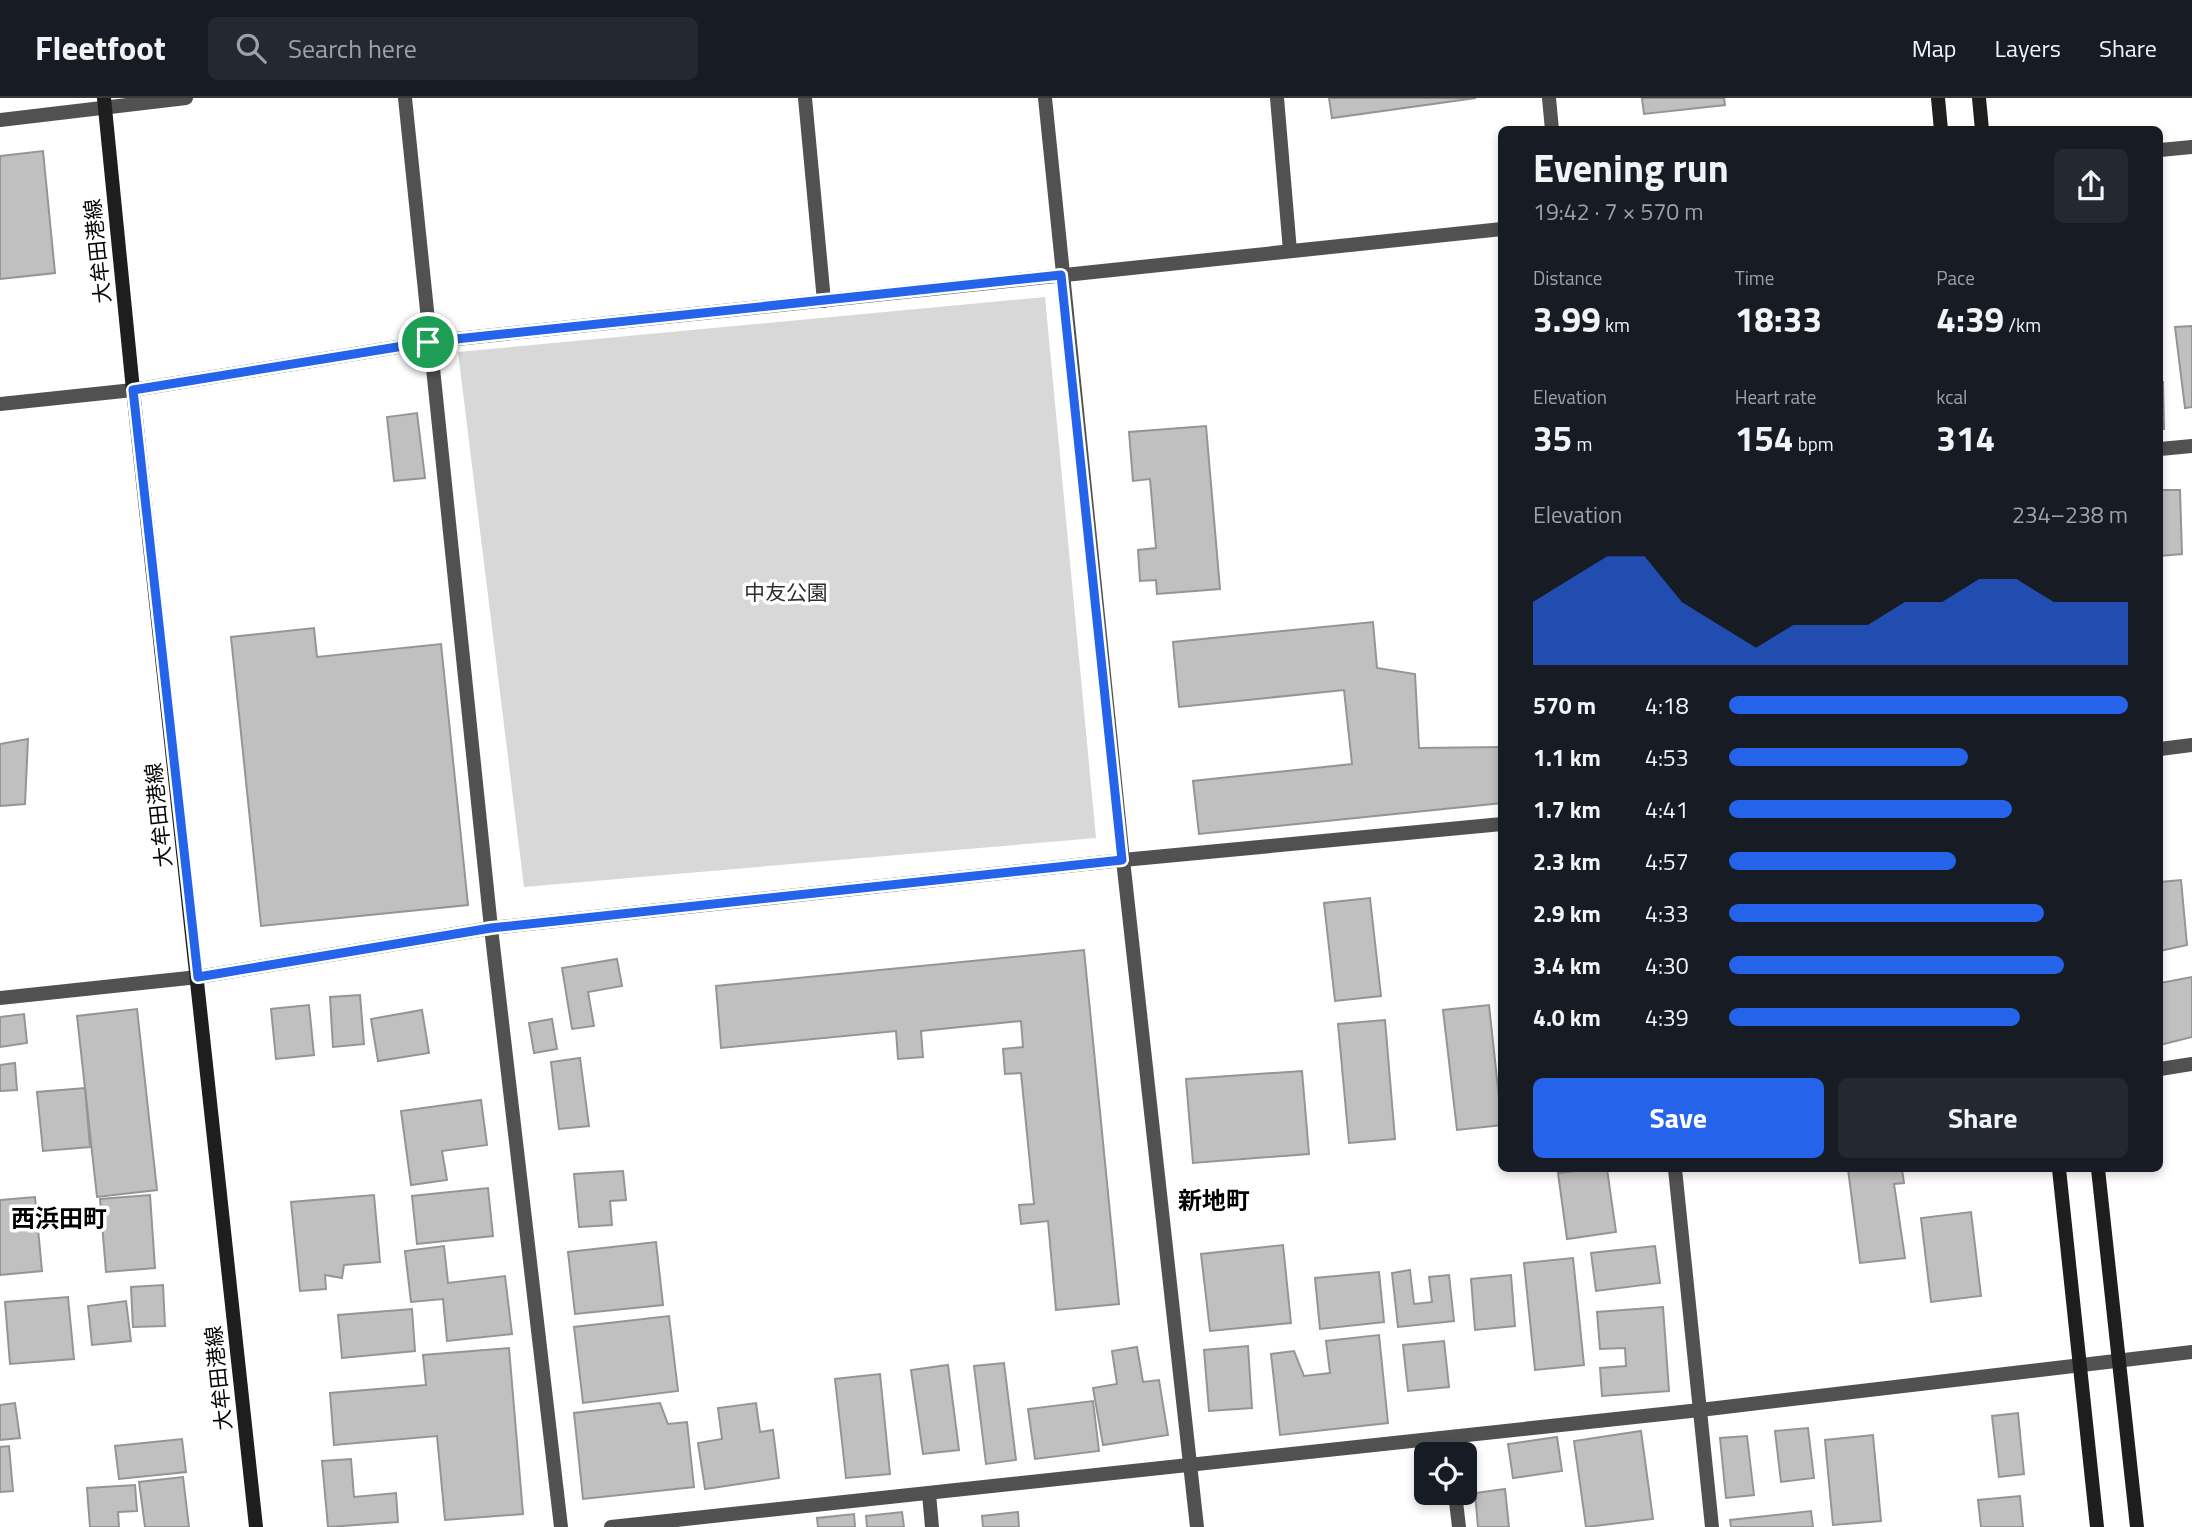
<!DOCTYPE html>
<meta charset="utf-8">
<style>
body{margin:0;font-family:"Titillium Web","Noto Sans JP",sans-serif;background:#242831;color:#f1f3f6;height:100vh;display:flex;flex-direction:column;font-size:26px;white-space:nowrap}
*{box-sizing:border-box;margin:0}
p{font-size:23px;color:#9ea1a6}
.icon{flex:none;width:38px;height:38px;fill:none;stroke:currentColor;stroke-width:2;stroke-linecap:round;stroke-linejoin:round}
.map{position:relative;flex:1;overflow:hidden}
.sheet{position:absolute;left:1498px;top:28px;width:665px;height:1046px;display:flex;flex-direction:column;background:#171b24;border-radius:10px;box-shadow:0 4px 10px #0003}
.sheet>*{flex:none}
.fabs{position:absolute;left:1414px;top:1344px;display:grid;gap:14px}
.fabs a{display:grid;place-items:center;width:63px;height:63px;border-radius:10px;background:#171b24;box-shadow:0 4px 10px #0003;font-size:35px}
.pin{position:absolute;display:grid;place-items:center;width:60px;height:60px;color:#fff;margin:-30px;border:4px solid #fff;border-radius:50%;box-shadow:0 2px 7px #0007}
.round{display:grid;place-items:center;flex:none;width:74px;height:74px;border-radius:10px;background:#242831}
.overview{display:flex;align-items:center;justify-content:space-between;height:119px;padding:0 35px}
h1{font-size:38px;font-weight:700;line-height:52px}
.stats{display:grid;grid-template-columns:repeat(3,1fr);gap:10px;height:119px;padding:7px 35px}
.stats div{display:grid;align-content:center}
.stats b{font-size:35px;font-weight:700}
.stats small{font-size:19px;font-weight:400}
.stats p{font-size:19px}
.chart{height:196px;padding:14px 35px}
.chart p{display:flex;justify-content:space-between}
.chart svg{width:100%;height:126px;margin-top:7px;fill:#2563eb;opacity:.7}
.primary-button{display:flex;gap:14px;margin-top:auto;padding:14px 35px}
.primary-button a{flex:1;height:80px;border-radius:10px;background:#2563eb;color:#fff;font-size:28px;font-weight:700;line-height:80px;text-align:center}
.primary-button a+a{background:#242831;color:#f1f3f6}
ul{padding:0 35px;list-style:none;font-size:23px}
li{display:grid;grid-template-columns:112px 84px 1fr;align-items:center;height:52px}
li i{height:18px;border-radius:9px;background:#2563eb}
header{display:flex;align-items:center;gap:42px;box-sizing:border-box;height:98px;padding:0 35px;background:#171b24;border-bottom:2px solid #363941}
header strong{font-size:33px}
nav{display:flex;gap:38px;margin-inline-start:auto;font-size:24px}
.search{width:490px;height:63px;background:#242831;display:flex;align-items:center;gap:18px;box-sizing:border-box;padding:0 24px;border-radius:10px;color:#9ea1a6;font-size:26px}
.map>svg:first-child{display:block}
.green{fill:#d8d8d8}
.building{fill:#c0c0c0;stroke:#959595;stroke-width:2}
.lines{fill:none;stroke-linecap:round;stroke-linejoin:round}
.street{stroke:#515151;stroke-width:14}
.secondary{stroke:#1e1e1e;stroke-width:14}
.route-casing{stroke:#fff;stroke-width:14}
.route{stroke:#2563eb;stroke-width:9}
.labels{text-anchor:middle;stroke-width:7;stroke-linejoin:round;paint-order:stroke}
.street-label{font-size:21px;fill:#000;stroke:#fff}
.park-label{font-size:21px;fill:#2f2f2f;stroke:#fff}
.quarter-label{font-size:24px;font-weight:bold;fill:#000;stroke:#fff}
</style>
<header>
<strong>Fleetfoot</strong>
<div class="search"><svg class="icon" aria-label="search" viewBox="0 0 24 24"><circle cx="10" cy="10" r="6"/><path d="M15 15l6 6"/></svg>Search here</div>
<nav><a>Map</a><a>Layers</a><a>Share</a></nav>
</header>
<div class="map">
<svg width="2192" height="1429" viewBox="0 0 2192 1429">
<rect width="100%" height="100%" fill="#fff"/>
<path class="green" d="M1045 199 1096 740 524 789 458 254Z"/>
<g class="building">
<path d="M1329 0H1476L1332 20Z"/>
<path d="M1642 0H1724L1725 7 1644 16Z"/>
<path d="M43 53 55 175 0 181V58Z"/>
<path d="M2192 228V309L2185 310 2175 229Z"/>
<path d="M2160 284H2163L2164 331H2160Z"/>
<path d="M417 315 425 380 394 383 387 319Z"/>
<path d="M1206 328 1220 491 1157 496 1156 482 1140 483 1138 452 1156 450 1150 381 1133 383 1129 334Z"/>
<path d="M2160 392H2180L2182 456 2160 458Z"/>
<path d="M1373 524 1377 570 1415 576 1419 650 1502 649V705L1199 736 1193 683 1352 666 1344 592 1179 609 1173 544Z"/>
<path d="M314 530 317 559 441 546 468 807 261 828 231 539Z"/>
<path d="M28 641 25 706 0 708V646Z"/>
<path d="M2181 782 2187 847 2160 853V784Z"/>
<path d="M1370 800 1381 898 1335 903 1324 805Z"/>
<path d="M1084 852 1119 1206 1056 1212 1048 1123 1021 1126 1019 1107 1034 1106 1021 975 1005 976 1003 951 1023 949 1021 923 921 933 923 959 898 961 896 933 721 950 716 888Z"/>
<path d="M617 861 622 888 588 894 594 928 572 931 562 870Z"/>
<path d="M2192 879V939L2160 947V885Z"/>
<path d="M360 897 364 946 333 949 330 899Z"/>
<path d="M309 907 314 957 276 961 271 911Z"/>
<path d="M1489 907 1502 1027 1457 1032 1443 912Z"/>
<path d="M137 911 157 1092 97 1099 77 918Z"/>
<path d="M422 912 429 955 378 963 371 921Z"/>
<path d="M24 916 27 945 0 949V919Z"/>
<path d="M552 921 557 951 534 955 529 925Z"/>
<path d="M1385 922 1395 1041 1349 1045 1338 926Z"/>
<path d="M580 960 589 1028 559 1031 551 964Z"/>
<path d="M15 965 17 992 0 993V967Z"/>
<path d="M1302 973 1309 1056 1193 1065 1186 981Z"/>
<path d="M85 990 90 1049 43 1053 37 994Z"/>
<path d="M481 1002 487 1047 442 1053 447 1082 411 1087 401 1013Z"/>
<path d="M1592 1071H1607L1616 1134 1567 1141 1558 1075Z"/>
<path d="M1848 1071H1902L1904 1085 1894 1086 1905 1160 1860 1165Z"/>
<path d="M623 1073 626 1102 610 1103 612 1127 579 1129 574 1076Z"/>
<path d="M488 1090 493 1138 417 1146 412 1098Z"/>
<path d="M150 1097 155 1170 106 1174 100 1101Z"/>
<path d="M374 1097 380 1164 344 1167 342 1180 325 1177 326 1191 300 1193 291 1104Z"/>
<path d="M35 1099 42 1173 0 1177V1102Z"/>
<path d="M1971 1114 1981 1198 1931 1204 1921 1120Z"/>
<path d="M656 1144 663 1207 575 1216 568 1154Z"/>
<path d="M1283 1147 1291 1225 1210 1233 1201 1156Z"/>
<path d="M444 1148 448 1185 505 1178 512 1236 447 1243 443 1201 411 1204 405 1153Z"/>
<path d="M1655 1148 1660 1185 1596 1193 1591 1155Z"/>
<path d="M1573 1160 1584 1267 1535 1272 1524 1165Z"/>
<path d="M1410 1172 1414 1206 1432 1204 1429 1179 1449 1177 1454 1223 1398 1229 1392 1175Z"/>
<path d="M1379 1174 1384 1224 1320 1231 1315 1180Z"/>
<path d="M1511 1177 1515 1228 1475 1232 1471 1181Z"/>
<path d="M163 1187 165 1228 133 1229 131 1189Z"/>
<path d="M68 1199 74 1261 10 1266 5 1204Z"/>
<path d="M126 1203 131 1243 92 1247 88 1208Z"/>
<path d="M1663 1209 1669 1293 1602 1298 1600 1270 1626 1268 1625 1250 1600 1251 1597 1214Z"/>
<path d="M412 1211 415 1253 342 1260 338 1217Z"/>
<path d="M669 1218 678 1293 583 1305 574 1229Z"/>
<path d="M1379 1237 1388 1325 1280 1337 1271 1256 1294 1253 1304 1278 1330 1275 1326 1243Z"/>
<path d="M1444 1243 1449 1289 1408 1293 1403 1247Z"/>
<path d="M1248 1248 1252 1310 1209 1313 1204 1252Z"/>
<path d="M1137 1249 1143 1284 1159 1282 1168 1337 1103 1347 1093 1290 1117 1286 1112 1253Z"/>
<path d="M509 1250 523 1416 445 1422 437 1338 334 1347 330 1295 426 1287 423 1257Z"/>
<path d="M1004 1265 1016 1362 986 1366 974 1268Z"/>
<path d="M948 1267 959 1352 923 1356 911 1272Z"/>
<path d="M880 1276 890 1376 846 1380 835 1281Z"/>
<path d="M1093 1303 1099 1353 1035 1361 1028 1311Z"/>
<path d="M15 1305 20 1340 0 1342V1307Z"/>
<path d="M660 1305 668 1326 687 1324 694 1389 583 1401 574 1315Z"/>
<path d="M756 1305 760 1334 773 1332 779 1380 705 1391 698 1345 722 1341 718 1310Z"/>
<path d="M2018 1315 2024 1376 1999 1379 1992 1318Z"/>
<path d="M1808 1330 1814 1380 1781 1384 1775 1333Z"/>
<path d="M1641 1333 1653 1421 1586 1429 1574 1343Z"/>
<path d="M1873 1337 1881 1423 1833 1427 1825 1342Z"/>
<path d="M1747 1338 1754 1397 1726 1400 1720 1340Z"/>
<path d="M1557 1339 1562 1373 1513 1380 1508 1346Z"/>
<path d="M182 1341 186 1374 119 1381 115 1348Z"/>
<path d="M9 1348 13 1393 0 1394V1349Z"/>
<path d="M351 1361 354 1399 396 1395 398 1424 328 1429 322 1363Z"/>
<path d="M183 1379 189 1429H145L139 1384Z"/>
<path d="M135 1387 137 1413 118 1414 119 1429H90L87 1390Z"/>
<path d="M1505 1391 1509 1429H1478L1475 1395Z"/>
<path d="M2020 1398 2023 1429H1981L1978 1402Z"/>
<path d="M1811 1413 1813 1429H1731L1730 1422Z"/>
<path d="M902 1414 904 1429H867L866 1418Z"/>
<path d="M1018 1414 1019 1429H983L982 1418Z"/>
<path d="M854 1416 855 1429H818L817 1420Z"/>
</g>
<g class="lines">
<g class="street">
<path d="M405 0 491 830 561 1429"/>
<path d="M805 0 824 203"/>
<path d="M1045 0 1123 762 1197 1429"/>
<path d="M1277 0 1290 153"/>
<path d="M1549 0 1552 32"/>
<path d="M0 22 186 0"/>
<path d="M2160 52 2192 49"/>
<path d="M0 306 133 292 428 244 1502 131"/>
<path d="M2160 351 2192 348"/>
<path d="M2160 651 2192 647"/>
<path d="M0 900 198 879 491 830 1123 762 1502 726"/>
<path d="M2160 971 2192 966"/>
<path d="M1675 1071 1712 1429"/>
<path d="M1455 1395 1459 1429"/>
<path d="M929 1396 932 1429"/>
<path d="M611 1429 1700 1312 2192 1254"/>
</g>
<g class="secondary">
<path d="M104 0 133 292 256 1429"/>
<path d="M1938 0 1941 32"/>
<path d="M1979 0 1982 32"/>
<path d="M2059 1071 2097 1429"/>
<path d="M2098 1071 2137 1429"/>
</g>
</g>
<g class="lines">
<defs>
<path id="route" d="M1061 177 1122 762 491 830 198 879 133 292 428 244Z"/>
</defs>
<use href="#route" class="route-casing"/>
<use href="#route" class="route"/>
</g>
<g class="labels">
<g class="street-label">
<text transform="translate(98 153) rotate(-96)" y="7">大牟田港線</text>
<text transform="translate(159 717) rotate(-96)" y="7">大牟田港線</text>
<text transform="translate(219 1280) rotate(-96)" y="7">大牟田港線</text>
</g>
<g class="park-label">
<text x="786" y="502">中友公園</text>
</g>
<g class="quarter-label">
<text x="1214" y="1111">新地町</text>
<text x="59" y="1129">西浜田町</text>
</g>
</g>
</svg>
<div class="fabs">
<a><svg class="icon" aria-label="locate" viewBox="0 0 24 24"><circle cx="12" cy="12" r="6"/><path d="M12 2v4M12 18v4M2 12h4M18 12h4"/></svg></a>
</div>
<div class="pin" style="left:428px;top:244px;background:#1e9e55"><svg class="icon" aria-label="arrive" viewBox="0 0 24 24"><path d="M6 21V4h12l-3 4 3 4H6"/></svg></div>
<section class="sheet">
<div class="overview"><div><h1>Evening run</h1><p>19:42 · 7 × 570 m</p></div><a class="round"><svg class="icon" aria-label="share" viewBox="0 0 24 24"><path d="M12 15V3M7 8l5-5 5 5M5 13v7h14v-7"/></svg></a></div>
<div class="stats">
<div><p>Distance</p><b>3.99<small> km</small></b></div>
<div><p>Time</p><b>18:33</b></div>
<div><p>Pace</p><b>4:39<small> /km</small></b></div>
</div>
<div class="stats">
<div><p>Elevation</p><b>35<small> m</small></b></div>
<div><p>Heart rate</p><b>154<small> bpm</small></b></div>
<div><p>kcal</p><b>314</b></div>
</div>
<div class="chart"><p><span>Elevation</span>234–238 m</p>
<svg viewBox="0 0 160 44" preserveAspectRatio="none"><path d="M0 44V22L10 14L20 6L30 6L40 22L50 30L60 38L70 30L80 30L90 30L100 22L110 22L120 14L130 14L140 22L150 22L160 22V44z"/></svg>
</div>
<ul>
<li><b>570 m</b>4:18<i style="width:100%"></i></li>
<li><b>1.1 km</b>4:53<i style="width:60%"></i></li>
<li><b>1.7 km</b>4:41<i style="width:71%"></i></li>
<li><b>2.3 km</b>4:57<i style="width:57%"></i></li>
<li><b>2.9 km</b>4:33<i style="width:79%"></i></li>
<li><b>3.4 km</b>4:30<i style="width:84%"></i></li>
<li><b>4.0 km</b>4:39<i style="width:73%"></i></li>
</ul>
<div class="primary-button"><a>Save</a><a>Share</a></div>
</section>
</div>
